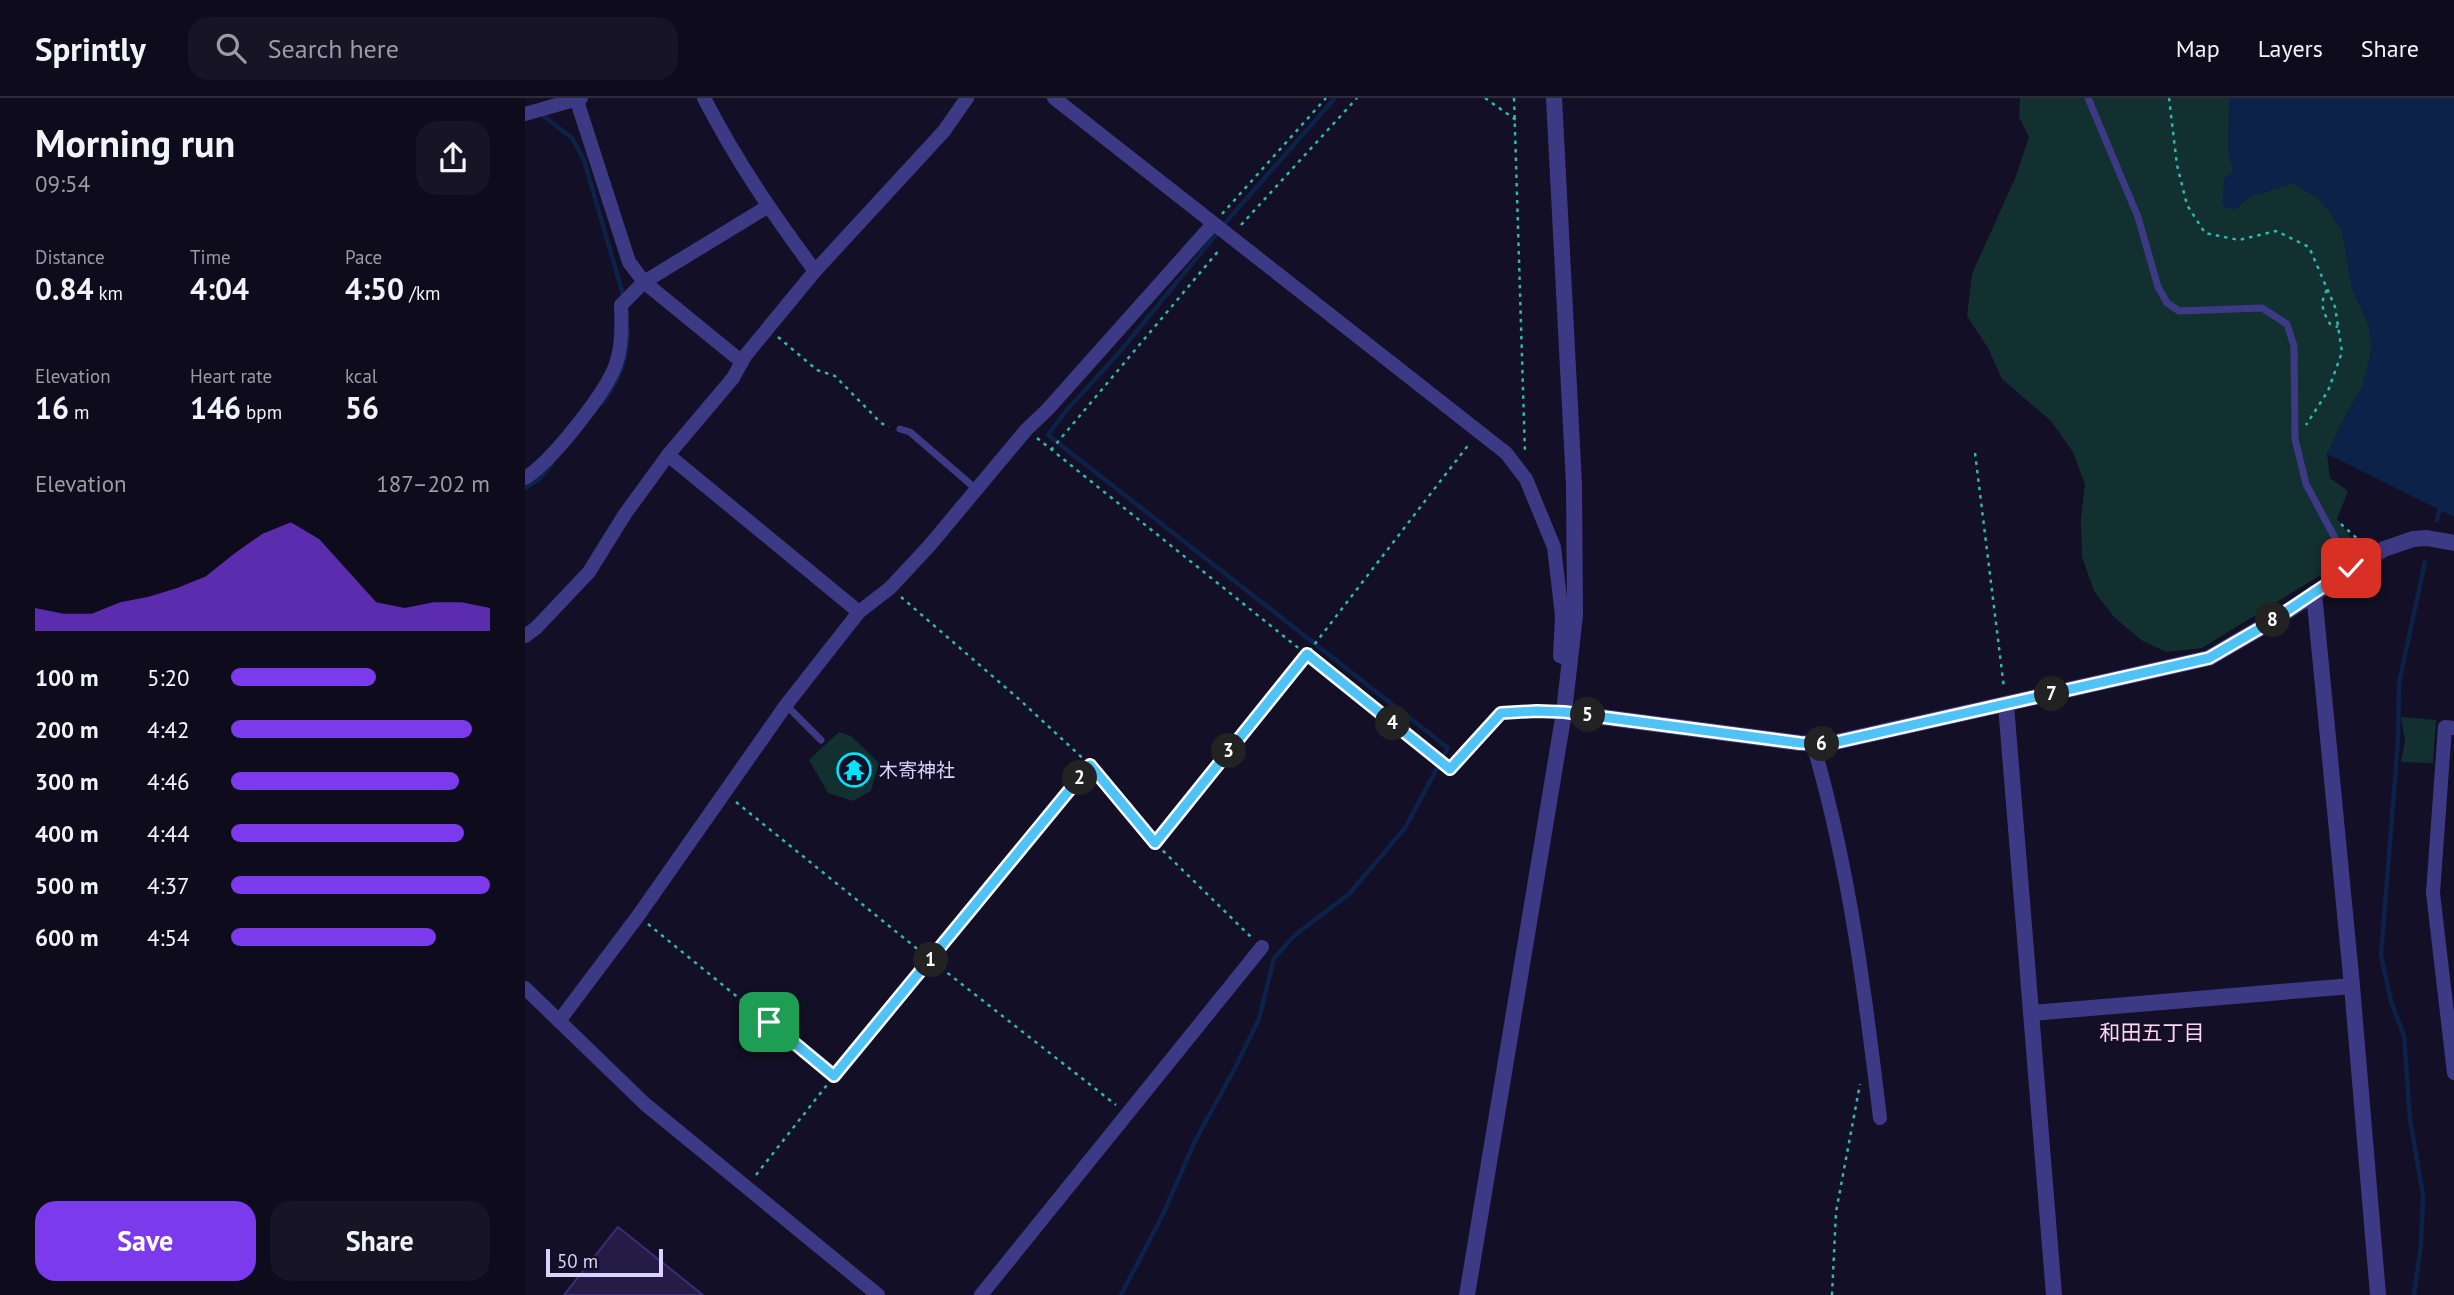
<!DOCTYPE html>
<meta charset="utf-8">
<style>
body{margin:0;font-family:"PT Sans","Noto Sans JP",sans-serif;background:#171425;color:#f1f3f6;height:100vh;display:flex;flex-direction:column;font-size:26px;white-space:nowrap}
*{box-sizing:border-box;margin:0}
p{font-size:23px;color:#9b9ba3}
.icon{flex:none;width:38px;height:38px;fill:none;stroke:currentColor;stroke-width:2;stroke-linecap:round;stroke-linejoin:round}
.map{position:relative;flex:1;overflow:hidden}
.side{display:flex;flex-direction:column;background:#0e0b1c;width:525px}
.side>*{flex:none}
.scale{position:absolute;left:21px;bottom:18px;width:117px;box-sizing:border-box;padding-left:7px;border:4px solid #d9d4ff;border-top:0;font-size:19px;line-height:24px;white-space:nowrap;color:#d9d4ff;-webkit-text-stroke:5px #130f26;paint-order:stroke}
.pin{position:absolute;display:grid;place-items:center;width:60px;height:60px;color:#fff;margin:-30px;border-radius:14px;box-shadow:0 4px 10px #0006}
.km{position:absolute;width:35px;height:35px;margin:-18px;border-radius:50%;background:#222;color:#fff;font-size:19px;line-height:35px;text-align:center}
.round{display:grid;place-items:center;flex:none;width:74px;height:74px;border-radius:21px;background:#171425}
.overview{display:flex;align-items:center;justify-content:space-between;height:119px;padding:0 35px}
h1{font-size:38px;font-weight:800;line-height:52px}
.figures{display:grid;grid-template-columns:repeat(3,1fr);gap:10px;height:119px;padding:7px 35px}
.figures div{display:grid;align-content:center}
.figures b{font-size:30px;font-weight:800}
.figures small{font-size:19px;font-weight:400}
.figures p{font-size:19px}
.chart{height:196px;padding:14px 35px}
.chart p{display:flex;justify-content:space-between}
.chart svg{width:100%;height:126px;margin-top:7px;fill:#7c3aed;opacity:.7}
.cta{display:flex;gap:14px;margin-top:auto;padding:14px 35px}
.cta a{flex:1;height:80px;border-radius:21px;background:#7c3aed;color:#fff;font-size:28px;font-weight:800;line-height:80px;text-align:center}
.cta a+a{background:#171425;color:#f1f3f6}
ul{padding:0 35px;list-style:none;font-size:23px}
li{display:grid;grid-template-columns:112px 84px 1fr;align-items:center;height:52px}
li i{height:18px;border-radius:9px;background:#7c3aed}
header{display:flex;align-items:center;gap:42px;box-sizing:border-box;height:98px;padding:0 35px;background:#0e0b1c;border-bottom:2px solid #2e2b3b}
header strong{font-size:33px}
nav{display:flex;gap:38px;margin-inline-start:auto;font-size:24px}
.search{width:490px;height:63px;background:#171425;display:flex;align-items:center;gap:18px;box-sizing:border-box;padding:0 24px;border-radius:21px;color:#9b9ba3;font-size:26px}
main{display:flex;flex:1;min-height:0}
.map>svg:first-child{display:block}
.green{fill:#12302f}
.water{fill:#0c2248}
.lines{fill:none;stroke-linecap:round;stroke-linejoin:round}
.stream{stroke:#0c2248;stroke-width:4.5}
.building{fill:#241b47;stroke:#3b2d73;stroke-width:2}
.path{stroke:#2fb8b0;stroke-width:2.5;stroke-dasharray:3.5 5;stroke-linecap:butt}
.service{stroke:#3d3a85;stroke-width:7}
.minor{stroke:#3d3a85;stroke-width:14}
.tertiary{stroke:#3d3a85;stroke-width:16}
.route-casing{stroke:#fff;stroke-width:14}
.route{stroke:#4fc3f7;stroke-width:9}
.labels{text-anchor:middle;stroke-width:5;stroke-linejoin:round;paint-order:stroke}
.poi-label{font-size:19px;fill:#d9d4ff;stroke:#130f26;text-anchor:start}
.neighbourhood-label{font-size:21px;fill:#ffd6f0;stroke:#130f26}
</style>
<header>
<strong>Sprintly</strong>
<div class="search"><svg class="icon" aria-label="search" viewBox="0 0 24 24"><circle cx="10" cy="10" r="6"/><path d="M15 15l6 6"/></svg>Search here</div>
<nav><a>Map</a><a>Layers</a><a>Share</a></nav>
</header>
<main>
<section class="side">
<div class="overview"><div><h1>Morning run</h1><p>09:54</p></div><a class="round"><svg class="icon" aria-label="share" viewBox="0 0 24 24"><path d="M12 15V3M7 8l5-5 5 5M5 13v7h14v-7"/></svg></a></div>
<div class="figures">
<div><p>Distance</p><b>0.84<small> km</small></b></div>
<div><p>Time</p><b>4:04</b></div>
<div><p>Pace</p><b>4:50<small> /km</small></b></div>
</div>
<div class="figures">
<div><p>Elevation</p><b>16<small> m</small></b></div>
<div><p>Heart rate</p><b>146<small> bpm</small></b></div>
<div><p>kcal</p><b>56</b></div>
</div>
<div class="chart"><p><span>Elevation</span>187–202 m</p>
<svg viewBox="0 0 160 44" preserveAspectRatio="none"><path d="M0 44V36L10 38L20 38L30 34L40 32L50 29L60 25L70 17L80 10L90 6L100 12L110 23L120 34L130 36L140 34L150 34L160 36V44z"/></svg>
</div>
<ul>
<li><b>100 m</b>5:20<i style="width:56%"></i></li>
<li><b>200 m</b>4:42<i style="width:93%"></i></li>
<li><b>300 m</b>4:46<i style="width:88%"></i></li>
<li><b>400 m</b>4:44<i style="width:90%"></i></li>
<li><b>500 m</b>4:37<i style="width:100%"></i></li>
<li><b>600 m</b>4:54<i style="width:79%"></i></li>
</ul>
<div class="cta"><a>Save</a><a>Share</a></div>
</section>
<div class="map">
<svg width="1929" height="1197" viewBox="0 0 1929 1197">
<rect width="100%" height="100%" fill="#130f26"/>
<g class="green">
<path d="M1495 0H1705L1703 53 1708 73 1709 112 1726 98 1768 85 1795 101 1817 132 1827 190 1843 225 1847 249 1837 291 1822 315 1802 356 1805 380 1823 393 1812 421 1830 445 1812 467 1677 550 1641 554 1616 542 1589 519 1569 493 1557 459 1556 421 1560 386 1548 354 1526 323 1477 281 1463 250 1442 218 1447 176 1491 78 1504 39 1494 19Z"/>
<path d="M1876 619 1911 622 1908 665 1876 664 1880 643Z"/>
<path d="M314 634 326 638 354 665 346 693 328 703 303 695 284 662Z"/>
</g>
<path class="water" d="M1705 0H1929V419L1802 356 1822 315 1837 291 1847 249 1843 225 1827 190 1817 132 1795 101 1768 85 1726 98 1709 112 1697 107 1699 81 1708 73 1703 53Z"/>
<g class="lines">
<g class="stream">
<path d="M16 16 47 40 59 62 99 200"/>
<path d="M77 305C95 280 102 263 103 233"/>
<path d="M0 390 14 381 27 366"/>
<path d="M1912 422 1916 406"/>
<path d="M596 1197 638 1116 670 1043 710 970 734 921 749 860 770 837 824 796 880 730 923 650 523 337 540 314 592 257 707 117 810 0"/>
<path d="M1889 1197 1896 1147 1898 1097 1885 1021 1879 938 1866 903 1856 857 1873 643 1874 585 1900 464"/>
</g>
</g>
<path class="building" d="M93 1129 178 1197H39Z"/>
<g class="lines">
<g class="path">
<path d="M960 0 991 22"/>
<path d="M989 0 1000 356"/>
<path d="M1644 0 1652 67 1662 107 1680 135 1714 142 1751 133 1784 149 1810 209 1817 254 1803 293 1781 327"/>
<path d="M697 116 801 0"/>
<path d="M716 127 832 0"/>
<path d="M1802 192C1794 205 1798 214 1805 226L1813 229"/>
<path d="M253 239 292 272 310 278 356 325 364 329"/>
<path d="M512 340 924 671 976 615 1023 613"/>
<path d="M526 352 695 151"/>
<path d="M1450 355 1479 590"/>
<path d="M1816 426 1837 445"/>
<path d="M376 499 495 602 565 667 630 745 727 840"/>
<path d="M211 704 406 862 591 1007"/>
<path d="M630 745 782 556 944 346"/>
<path d="M123 826 308 977"/>
<path d="M231 1077 309 978 565 667"/>
<path d="M1307 1197 1311 1114 1335 986"/>
</g>
<g class="service">
<path d="M1563 0 1613 119 1633 189 1642 205 1654 213 1737 210 1762 226 1769 248 1770 341 1781 386 1826 470"/>
<path d="M375 331 385 334 451 391"/>
<path d="M261 607 296 642"/>
</g>
<g class="minor">
<path d="M51 0 104 164 119 184 217 264"/>
<path d="M179 0C212 64 247 115 290 173"/>
<path d="M529 0 981 355 1001 381 1029 449 1037 518 1035 558 1044 561"/>
<path d="M0 16 56 0"/>
<path d="M143 357 334 514"/>
<path d="M0 380C26 364 81 295 91 266 97 249 97 225 96 207L119 184 242 109"/>
<path d="M0 538 11 530 64 474 100 416 143 357 208 280 220 258 290 173 419 33 442 0"/>
<path d="M1929 630 1920 629 1908 795 1929 975"/>
<path d="M1288 646C1324 768 1340 894 1355 1020"/>
<path d="M0 890 120 1006 353 1197"/>
<path d="M34 923 113 818 261 607 334 514 365 490 405 447 501 332 523 311 688 126"/>
<path d="M456 1197 737 849"/>
</g>
<g class="tertiary">
<path d="M1789 495 1827 888 1853 1197"/>
<path d="M1481 607 1529 1197"/>
<path d="M1039 614 1275 645 1302 646 1684 560 1744 525 1859 451 1888 441 1902 440 1929 445"/>
<path d="M1506 915 1827 888"/>
<path d="M942 1197 1039 614 1050 517 1049 386 1029 0"/>
</g>
</g>
<g class="lines">
<defs>
<path id="route" d="M244 924 309 978 565 667 630 745 782 556 925 671 976 615 1012 613 1039 614 1275 645 1303 646 1684 560 1744 525 1826 470"/>
</defs>
<use href="#route" class="route-casing"/>
<use href="#route" class="route"/>
</g>
<defs>
<symbol id="temple-ring" viewBox="-11 -11 22 22"><circle r="9.5" fill="#130f26" stroke="#00e5ff" stroke-width="1.5"/><path d="M0-6L5-2H3V0L6.5 2.5H4V6H1.5V3h-3V6H-4V2.5H-6.5L-3 0V-2H-5Z" fill="#00e5ff"/></symbol>
</defs>
<g fill-rule="evenodd">
<use href="#temple-ring" x="310" y="653" width="38" height="38"/>
</g>
<g class="labels">
<g class="poi-label">
<text x="354" y="679">木寄神社</text>
</g>
<g class="neighbourhood-label">
<text x="1627" y="942">和田五丁目</text>
</g>
</g>
</svg>
<div class="scale">50 m</div>
<div class="pin" style="left:244px;top:924px;background:#1e9e55"><svg class="icon" aria-label="arrive" viewBox="0 0 24 24"><path d="M6 21V4h12l-3 4 3 4H6"/></svg></div>
<div class="pin" style="left:1826px;top:470px;background:#d93025"><svg class="icon" aria-label="check" viewBox="0 0 24 24"><path d="M5 12l5 5 9-10"/></svg></div>
<b class="km" style="left:406px;top:862px">1</b>
<b class="km" style="left:555px;top:680px">2</b>
<b class="km" style="left:704px;top:653px">3</b>
<b class="km" style="left:868px;top:625px">4</b>
<b class="km" style="left:1063px;top:617px">5</b>
<b class="km" style="left:1297px;top:646px">6</b>
<b class="km" style="left:1527px;top:596px">7</b>
<b class="km" style="left:1748px;top:522px">8</b>
</div>
</main>
